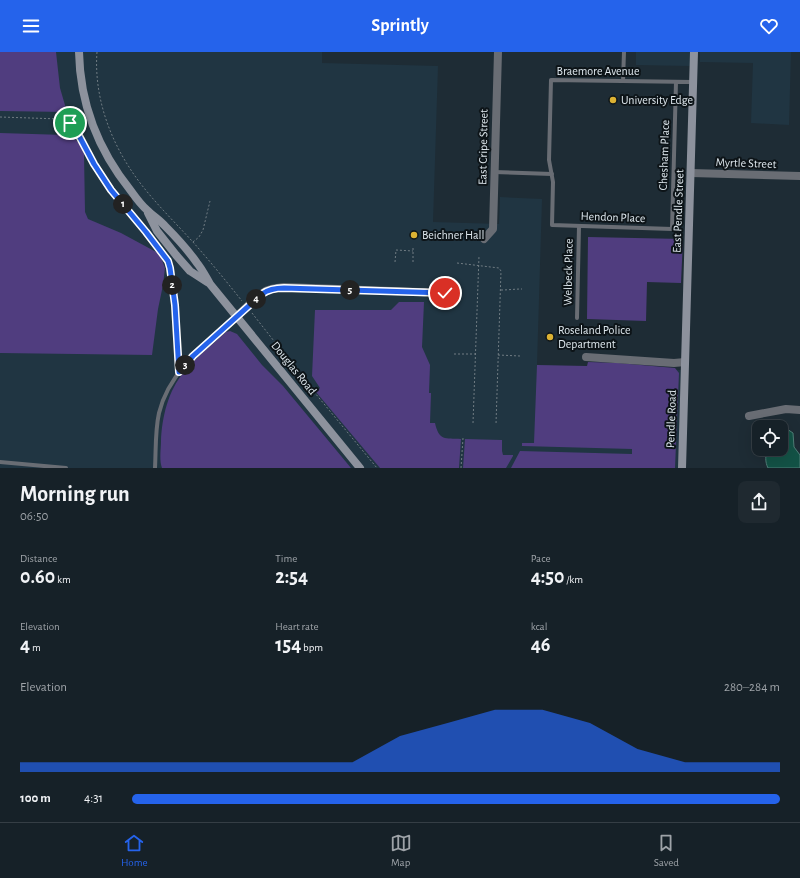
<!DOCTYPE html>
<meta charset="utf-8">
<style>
body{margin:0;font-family:"Alegreya Sans",sans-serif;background:#1f2930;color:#f1f3f6;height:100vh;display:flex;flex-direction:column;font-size:15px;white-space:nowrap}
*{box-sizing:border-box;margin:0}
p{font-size:13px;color:#9ea3a8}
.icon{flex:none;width:22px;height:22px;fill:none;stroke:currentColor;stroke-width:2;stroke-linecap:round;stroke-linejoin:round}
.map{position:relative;height:416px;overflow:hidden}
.drawer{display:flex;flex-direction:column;background:#162128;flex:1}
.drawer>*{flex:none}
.controls{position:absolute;left:752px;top:368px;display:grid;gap:8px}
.controls a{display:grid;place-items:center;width:36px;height:36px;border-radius:8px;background:#162128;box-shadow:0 4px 16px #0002,0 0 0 1px #353e45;font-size:20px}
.pin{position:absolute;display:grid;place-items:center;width:34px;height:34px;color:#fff;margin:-17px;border:2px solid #fff;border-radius:50%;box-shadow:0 1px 4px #0007}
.km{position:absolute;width:20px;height:20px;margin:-10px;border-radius:50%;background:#222;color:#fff;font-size:11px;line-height:20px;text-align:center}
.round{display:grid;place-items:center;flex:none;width:42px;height:42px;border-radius:8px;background:#1f2930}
.headline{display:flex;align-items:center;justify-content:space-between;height:68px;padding:0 20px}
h1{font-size:22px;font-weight:700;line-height:30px}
.stats{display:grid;grid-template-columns:repeat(3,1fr);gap:6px;height:68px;padding:4px 20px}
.stats div{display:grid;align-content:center}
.stats b{font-size:20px;font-weight:700}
.stats small{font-size:11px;font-weight:400}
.stats p{font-size:11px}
.chart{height:112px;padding:8px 20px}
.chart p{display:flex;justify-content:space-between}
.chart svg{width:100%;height:72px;margin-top:4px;fill:#2563eb;opacity:.7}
ul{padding:0 20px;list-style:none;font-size:13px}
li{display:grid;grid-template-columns:64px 48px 1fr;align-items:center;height:30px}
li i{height:10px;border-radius:5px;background:#2563eb}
header{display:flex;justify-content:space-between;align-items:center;height:52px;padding:0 20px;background:#2563eb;color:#fff;font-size:18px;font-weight:700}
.tabs{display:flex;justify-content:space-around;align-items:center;height:56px;border-top:1px solid #353e45;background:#162128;font-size:11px;color:#9ea3a8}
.tabs a{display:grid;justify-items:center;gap:2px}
.tabs .current{color:#2563eb}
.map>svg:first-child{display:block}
.built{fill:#203542}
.green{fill:#503d7f}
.water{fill:#135246;stroke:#507f78}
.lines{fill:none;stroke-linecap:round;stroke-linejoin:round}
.path{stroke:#707c83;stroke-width:1;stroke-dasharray:2 2;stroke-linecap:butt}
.lane{stroke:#696d74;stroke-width:4}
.street{stroke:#696d74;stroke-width:8}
.secondary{stroke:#8d929d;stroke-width:8}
.route-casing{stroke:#fff;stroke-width:8}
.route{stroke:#2563eb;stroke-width:5}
.poi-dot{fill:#dcb233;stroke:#0d1418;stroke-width:1.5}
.labels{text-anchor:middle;stroke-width:4;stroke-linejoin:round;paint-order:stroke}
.street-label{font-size:12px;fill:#dee7ed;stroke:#0d1418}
.poi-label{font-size:12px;fill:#dee7ed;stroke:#0d1418;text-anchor:start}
</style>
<header><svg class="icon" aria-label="menu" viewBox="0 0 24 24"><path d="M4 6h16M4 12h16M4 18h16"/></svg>Sprintly<svg class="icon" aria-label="heart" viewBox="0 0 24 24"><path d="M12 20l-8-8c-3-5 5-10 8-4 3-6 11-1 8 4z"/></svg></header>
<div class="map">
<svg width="800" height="416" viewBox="0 0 800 416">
<rect width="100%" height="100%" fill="#1e2c35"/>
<g class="built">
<path d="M0 0H322V11L438 14 433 170 499 172 500 145 542 147 537 313 681 318 678 416H0Z"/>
<path d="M636 0H690V14L636 13Z"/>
<path d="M700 0H791L789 73 751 71 753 11 700 10Z"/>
</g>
<g class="green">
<path d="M0 0H56L60 36 67 60 0 59Z"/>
<path d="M0 81 65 83C77 86 79 90 84 102L85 160 88 167 121 181 158 201 162 208 165 216 163 233 158 257 152 303 0 301Z"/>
<path d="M588 185 683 187 681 231 647 230 646 269 587 267Z"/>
<path d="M399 250H424L422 295 430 313 429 341H431L430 371H435C439 389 445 386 461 387L459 416H380L316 340 320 336 312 324 315 258H391Z"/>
<path d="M230 279 237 282 262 313 283 334 351 416H162C159 408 161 397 161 389 162 365 168 339 184 320 196 305 212 293 226 280Z"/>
<path d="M588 310 618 311 675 316 679 321 675 416H511L520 399 632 402V397L522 394V391H534L537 313 587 314Z"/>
<path d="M465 387 502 388V399L503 403H513V404L506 416H463Z"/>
</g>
<path class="water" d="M787 377 793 381 794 395 800 403V416H768C765 410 765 403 768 397H781V379Z"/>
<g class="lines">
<g class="path">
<path d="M97 0C94 40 107 81 129 115 146 142 170 165 192 189 209 208 226 229 242 249"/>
<path d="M0 65 61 67C77 69 86 98 93 110 103 128 117 144 130 160 143 176 155 193 168 209L170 208"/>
<path d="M193 190 199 185 203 178 210 149"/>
<path d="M168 210 170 216 175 253 178 312"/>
<path d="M395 210 396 198 413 199"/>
<path d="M413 210V195"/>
<path d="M457 211 499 216 501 219 496 372"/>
<path d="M501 238C508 238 515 237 522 237"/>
<path d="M252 261 310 335 377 416"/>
<path d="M454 302H475"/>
<path d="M498 303 520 304"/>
<path d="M473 371 479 204"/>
<path d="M461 416 463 386"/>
</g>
<g class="lane">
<path d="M623 29 624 0"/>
<path d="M676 30 672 177 552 173 553 130 549 108 551 28 693 30"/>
<path d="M494 120 552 122"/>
<path d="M577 266 579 174"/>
<path d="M0 410 66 416"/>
<path d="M155 416C156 398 155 379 159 361 169 319 206 292 236 265"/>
</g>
<g class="street">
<path d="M691 121 800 124"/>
<path d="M484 187 493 177 498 0"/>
<path d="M236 265C245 257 257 243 268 238 274 236 279 236 284 235L445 241"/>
<path d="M586 305 674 311 685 310"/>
<path d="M749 364 786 357 800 358"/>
</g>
<g class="secondary">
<path d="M79 0C80 53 98 98 131 139 136 146 141 153 147 158 153 164 160 168 165 174 176 185 188 198 197 211 202 217 206 225 210 232L360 416"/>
<path d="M148 161 157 179 176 203 190 219 207 230"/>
<path d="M682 416 694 0"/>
</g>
</g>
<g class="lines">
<defs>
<path id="route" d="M70 71 77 80 94 112 111 138 146 180 168 209 170 216 175 253 179 320 193 304 262 242C269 237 276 236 284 236L445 241"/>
</defs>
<use href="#route" class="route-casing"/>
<use href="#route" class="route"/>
</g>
<g class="poi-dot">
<circle cx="613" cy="48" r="4"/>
<circle cx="414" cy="183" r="4"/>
<circle cx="550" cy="285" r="4"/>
</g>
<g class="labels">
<g class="street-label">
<text x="598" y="23">Braemore Avenue</text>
<text transform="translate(483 95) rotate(-89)" y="4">East Cripe Street</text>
<text transform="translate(664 103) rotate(-88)" y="4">Chesham Place</text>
<text transform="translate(746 111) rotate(2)" y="4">Myrtle Street</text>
<text transform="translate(678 159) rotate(-88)" y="4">East Pendle Street</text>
<text transform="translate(613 165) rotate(2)" y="4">Hendon Place</text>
<text transform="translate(568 220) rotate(-89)" y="4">Welbeck Place</text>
<text transform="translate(294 316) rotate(51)" y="4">Douglas Road</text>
<text transform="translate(671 367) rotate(-88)" y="4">Pendle Road</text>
</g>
<g class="poi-label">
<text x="621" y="52">University Edge</text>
<text x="422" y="187">Beichner Hall</text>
<text x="558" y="282">Roseland Police<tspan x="558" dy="14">Department</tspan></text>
</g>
</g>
</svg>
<div class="controls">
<a><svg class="icon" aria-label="locate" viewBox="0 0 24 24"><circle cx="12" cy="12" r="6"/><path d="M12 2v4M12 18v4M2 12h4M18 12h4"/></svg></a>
</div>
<div class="pin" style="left:70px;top:71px;background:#1e9e55"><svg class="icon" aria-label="arrive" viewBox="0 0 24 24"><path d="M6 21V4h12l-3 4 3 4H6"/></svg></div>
<div class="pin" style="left:445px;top:241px;background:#d93025"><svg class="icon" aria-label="check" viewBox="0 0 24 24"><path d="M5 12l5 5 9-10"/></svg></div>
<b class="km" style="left:123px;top:152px">1</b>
<b class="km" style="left:172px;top:233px">2</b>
<b class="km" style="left:185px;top:313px">3</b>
<b class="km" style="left:256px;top:247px">4</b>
<b class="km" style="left:350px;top:238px">5</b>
</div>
<section class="drawer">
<div class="headline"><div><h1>Morning run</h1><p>06:50</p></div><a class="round"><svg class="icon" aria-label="share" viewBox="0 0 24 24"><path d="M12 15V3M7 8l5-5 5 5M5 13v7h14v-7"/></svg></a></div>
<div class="stats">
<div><p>Distance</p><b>0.60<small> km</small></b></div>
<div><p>Time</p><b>2:54</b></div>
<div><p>Pace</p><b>4:50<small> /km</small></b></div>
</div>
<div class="stats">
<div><p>Elevation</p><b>4<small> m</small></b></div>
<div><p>Heart rate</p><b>154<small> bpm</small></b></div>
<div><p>kcal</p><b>46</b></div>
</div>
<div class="chart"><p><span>Elevation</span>280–284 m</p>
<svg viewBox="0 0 160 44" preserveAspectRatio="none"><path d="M0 44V38L10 38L20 38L30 38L40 38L50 38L60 38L70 38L80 22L90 14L100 6L110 6L120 14L130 30L140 38L150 38L160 38V44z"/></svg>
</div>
<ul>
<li><b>100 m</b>4:31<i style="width:100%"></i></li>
</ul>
</section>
<nav class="tabs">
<a class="current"><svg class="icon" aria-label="home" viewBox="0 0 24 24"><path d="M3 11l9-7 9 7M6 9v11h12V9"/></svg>Home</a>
<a><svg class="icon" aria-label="map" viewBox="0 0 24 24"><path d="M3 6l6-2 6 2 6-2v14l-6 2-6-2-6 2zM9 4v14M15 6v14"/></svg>Map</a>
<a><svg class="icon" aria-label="saved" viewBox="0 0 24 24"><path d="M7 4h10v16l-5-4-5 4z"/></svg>Saved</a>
</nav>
